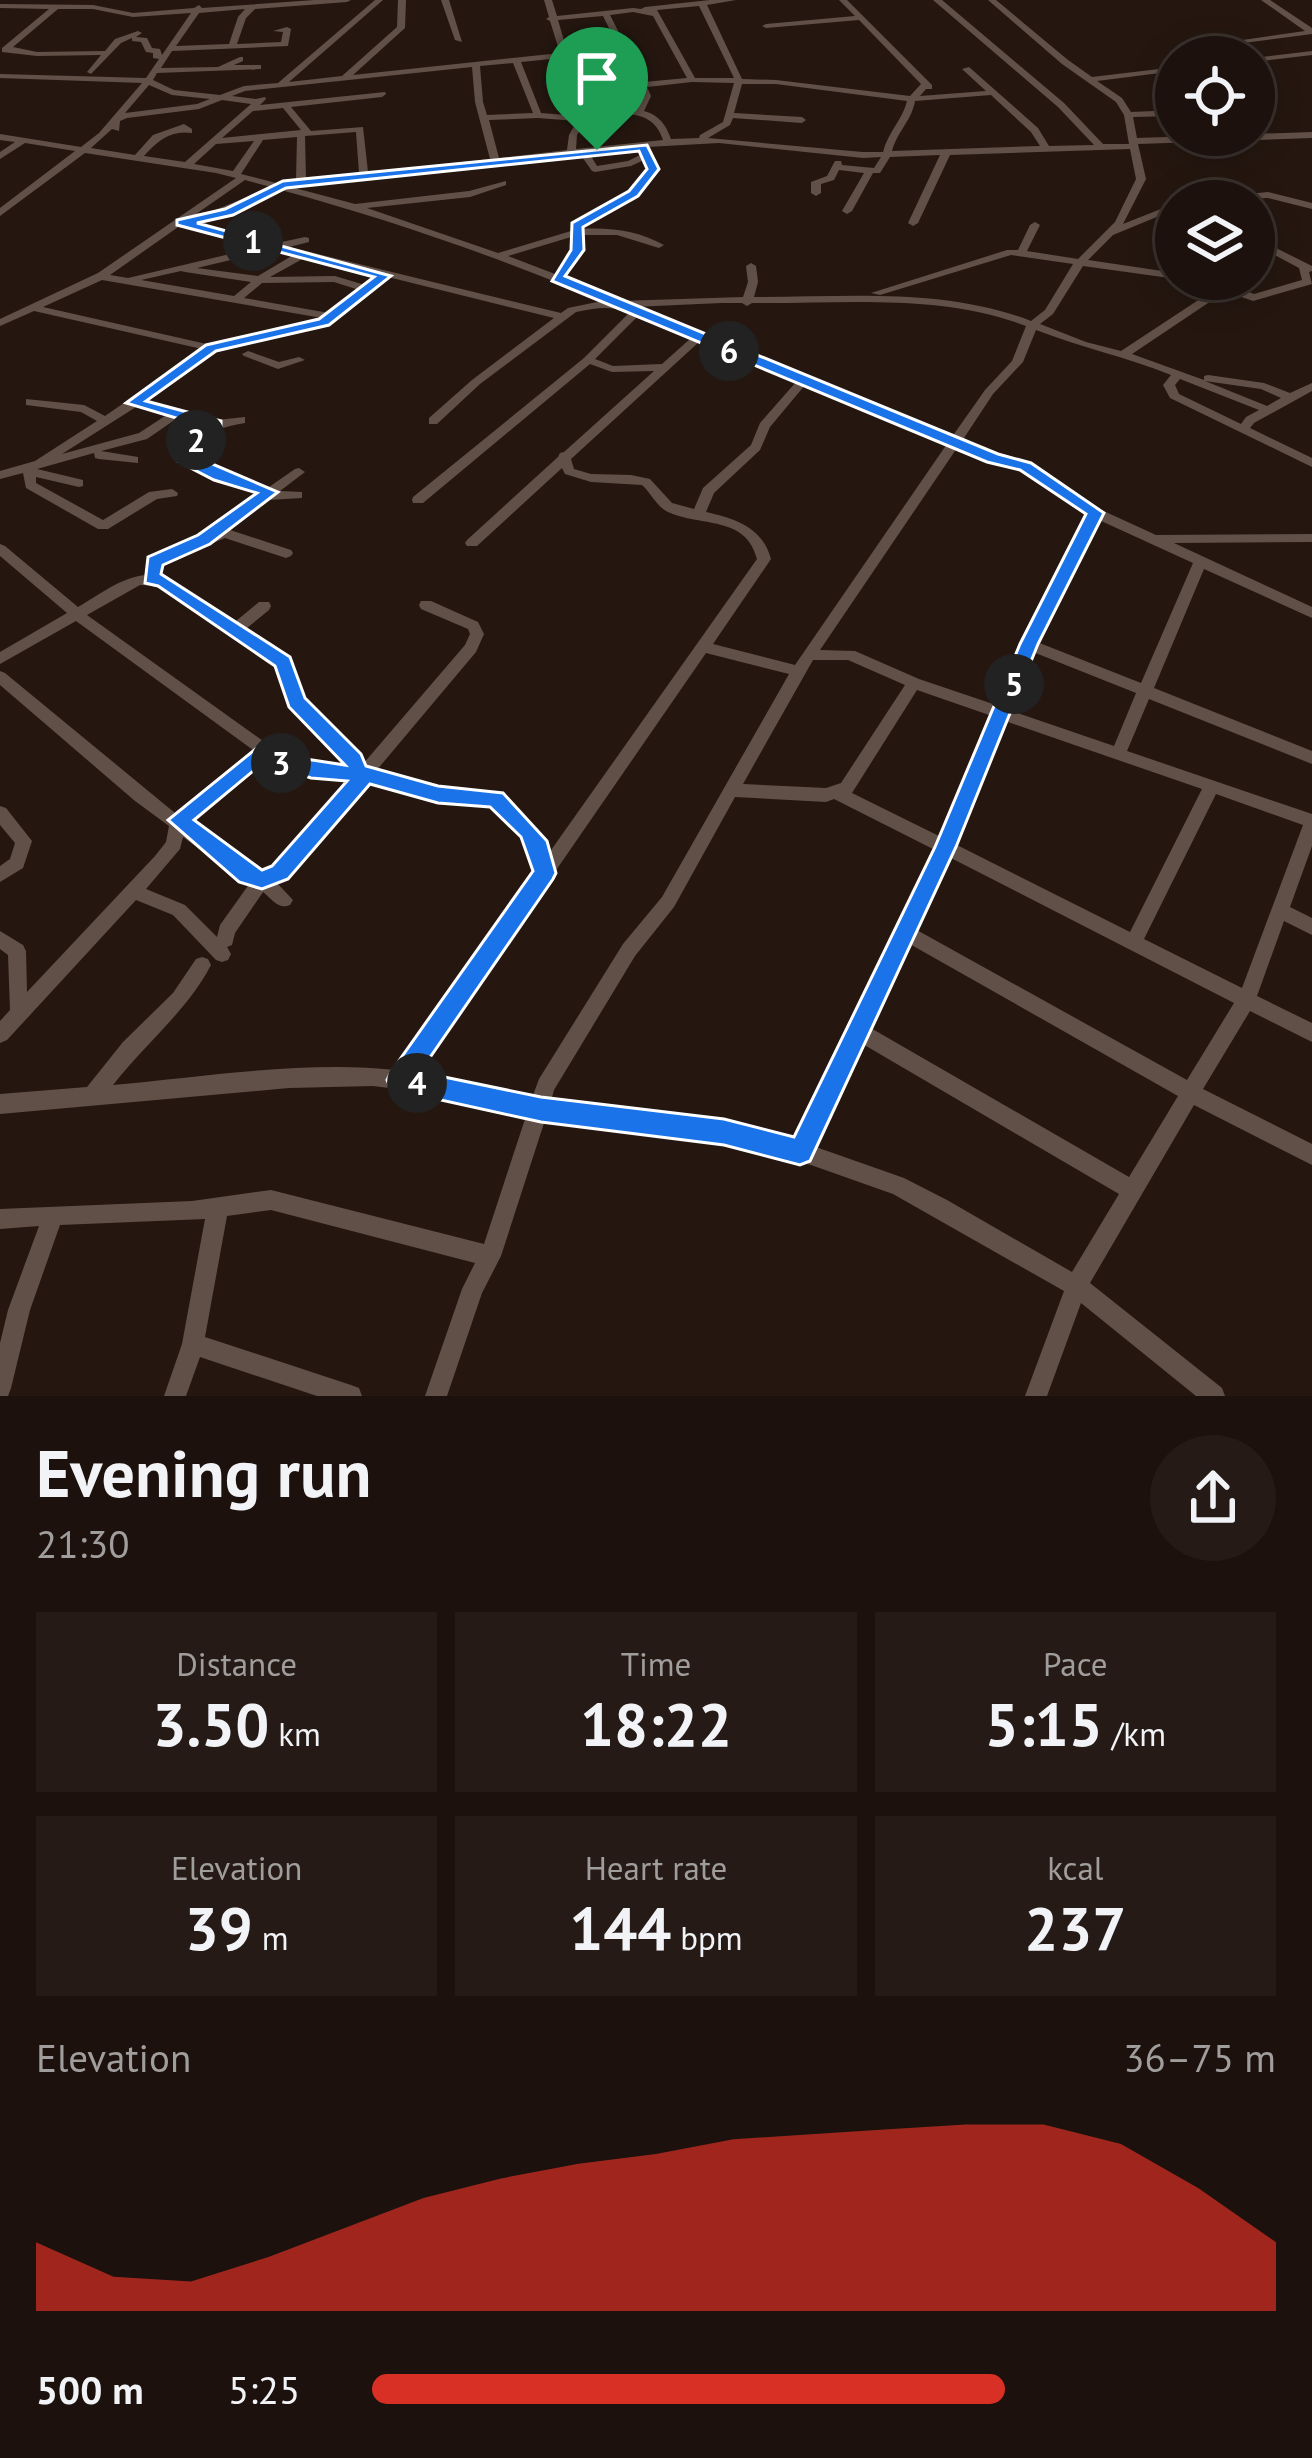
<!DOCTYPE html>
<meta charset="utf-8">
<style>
body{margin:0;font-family:"PT Sans",sans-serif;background:#251a15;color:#f1f3f6;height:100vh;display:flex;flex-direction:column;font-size:45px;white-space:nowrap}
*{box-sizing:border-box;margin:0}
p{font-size:39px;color:#a09d9d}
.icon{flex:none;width:66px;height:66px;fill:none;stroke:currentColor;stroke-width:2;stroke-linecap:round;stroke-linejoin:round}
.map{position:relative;height:1396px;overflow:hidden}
.sheet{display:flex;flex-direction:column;background:#1c110c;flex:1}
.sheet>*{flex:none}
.buttons{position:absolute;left:1155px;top:36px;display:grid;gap:24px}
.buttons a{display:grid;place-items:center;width:120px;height:120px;border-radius:50%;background:#1c110c;box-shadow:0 6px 30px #0003,0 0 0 3px #3a312d;font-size:60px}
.pin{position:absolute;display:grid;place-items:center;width:102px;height:102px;color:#fff;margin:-123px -51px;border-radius:50% 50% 50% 0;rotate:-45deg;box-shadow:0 0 12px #0007}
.pin .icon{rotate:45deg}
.km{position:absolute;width:60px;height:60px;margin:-30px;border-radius:50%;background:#222;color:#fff;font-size:33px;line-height:60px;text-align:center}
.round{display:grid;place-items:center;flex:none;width:126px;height:126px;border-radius:63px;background:#251a15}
.headline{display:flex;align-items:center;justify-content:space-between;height:204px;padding:0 36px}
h1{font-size:66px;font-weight:800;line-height:90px}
.figures{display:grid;grid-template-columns:repeat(3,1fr);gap:18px;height:204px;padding:12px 36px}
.figures div{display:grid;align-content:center;border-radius:0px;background:#251a15;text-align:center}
.figures b{font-size:60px;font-weight:800}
.figures small{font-size:33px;font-weight:400}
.figures p{font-size:33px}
.chart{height:336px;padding:24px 36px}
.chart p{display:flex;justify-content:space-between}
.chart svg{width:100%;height:216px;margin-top:12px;fill:#d93025;opacity:.7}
ul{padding:0 36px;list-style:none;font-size:39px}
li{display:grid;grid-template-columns:192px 144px 1fr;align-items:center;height:90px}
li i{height:30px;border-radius:15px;background:#d93025}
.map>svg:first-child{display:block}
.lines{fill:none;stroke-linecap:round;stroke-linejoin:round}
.minor{fill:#615047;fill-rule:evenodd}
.route{fill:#1a73e8;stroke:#fff;stroke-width:3;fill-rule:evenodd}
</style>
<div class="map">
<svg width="1312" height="1396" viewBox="0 0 1312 1396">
<rect width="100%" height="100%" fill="#251710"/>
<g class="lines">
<g class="minor">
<path d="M315 0H351L347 2 255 9 246 18 237 44 281 42 283 32 273 31 287 27 291 29 288 46 172 51 161 68 218 67 240 57H243V61L234 65H261V69L157 73 153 80 174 90 220 95 244 86 278 83 375 0H383L289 82 342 76 397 27 398 0H406L405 28 353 75 560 53 550 21 546 19 549 17 544 0H552L557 16 633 8 641 9 645 7 710 0H736L707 5 742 79 776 80 910 96 921 84 859 20 766 28 762 26 766 24 855 16 839 0H847L932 85V89H926L920 96 986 91 962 69 969 67 1038 128 1049 146 1094 145 1058 107 933 0H942L1064 103 1103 144H1129L1124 115 1116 102 1062 64 988 0H996L1068 60 1092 77 1176 67V71L1097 81 1122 98 1131 112 1176 110V116L1133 117 1137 138 1312 132V138L1138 144 1146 179 1123 224 1176 203V209L1113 235 1088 260 1176 273 1177 279 1083 266 1053 314 1040 324 1086 342 1121 351 1206 295 1221 289 1199 279C1220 279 1235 287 1254 294L1302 280 1299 268 1254 244V237L1312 266V271L1309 272 1312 284 1253 301 1230 293 1214 299 1132 354 1204 380V376L1208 375 1264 383 1290 393 1312 383V391L1254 423 1250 428 1312 458V467L1170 398 1163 385 1171 375C1126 357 1080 347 1036 330L1023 362 993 394 964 438 997 455 1029 463 1084 502 1156 535 1312 534V542L1174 543 1312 607V618L1204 569 1154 688 1312 751V764L1149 699 1127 751 1312 814V846L1290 907 1312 918V935L1284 921 1257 996 1312 1023V1042L1250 1011 1203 1089 1312 1144V1165L1194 1105 1090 1283 1222 1388 1225 1396H1196L1081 1303 1047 1396H1025L1064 1291 893 1194 811 1165 724 1142 545 1120 501 1256 482 1293 447 1396H425L462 1289 475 1263 271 1210 227 1216 205 1337 351 1385 359 1388 362 1396H317L200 1357 186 1396H164L182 1344 205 1219 60 1225 30 1310 11 1388 8 1396H0V1343L8 1310 39 1226 0 1229V1209L192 1201 271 1190 484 1244 526 1116 429 1093 373 1086 289 1088 0 1114V1094L87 1087 123 1042 173 993 196 959 202 957 208 959 211 965C187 1011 145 1044 113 1085 201 1077 309 1060 395 1070L536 871C529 838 515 829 492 805L438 801 367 781 286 877 276 882 293 900 290 905C278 910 272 899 263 892L235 933 232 945 227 947 231 954 228 960 222 962 216 960 173 915 136 900 7 1040 0 1043V1021L10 1010 8 955 0 949V931L23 945 26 951 27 992 155 856 166 842 169 826 135 801 0 685V671L5 673 175 813 253 750 76 621 0 664V652L67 613 0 556V544L5 546 78 607C99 595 121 577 146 575L149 559 205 536 206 531 261 493 232 481 215 480 178 460 176 457 181 443 207 425 189 419H176L147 439 101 451 138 457V463L99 459 95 458 94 453 37 469 83 480V486L79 487 36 477V483L103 520 149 492 172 489 178 493 177 496 157 499 108 529H98L26 488 23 473 0 479V471L35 461 97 421 81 412 26 405V399L84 405 105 416 202 349 34 311 0 326V319L98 273 236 178 216 173 85 153 0 216V208L75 151 25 143 0 159V152L15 142 0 140V134L81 147 99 133 142 83 0 78V74L146 78 159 59 153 58V53L146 52 141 42 132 41V38L121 43 91 74 87 72 101 55 37 56 2 52V48L49 9 0 8V4L93 5 133 13 194 8 199 5 202 8ZM699 6 734 78H695L657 10ZM58 9H93L133 17 191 13 162 55 160 49 152 48 147 38 136 37 142 33 138 31 115 39 105 51 37 52 13 47ZM245 9 238 17 229 44 176 46 199 13ZM633 12 653 16 687 78 644 82 610 15ZM603 16 636 83 578 88 558 20ZM561 58 578 116 541 113 521 62ZM513 63 533 113 487 115 483 102 480 66ZM472 67 475 102 490 159 368 172 363 127 311 131 291 107 382 97 386 94 385 92 260 105 266 99 265 97 256 99 232 96 245 91ZM692 82 734 83 723 122 700 135 699 138 671 139C666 125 659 115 644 111L651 96 647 87ZM742 84H776L907 101C903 119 888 132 883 152H863L708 138 730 125 733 118 802 123 806 120 802 117 734 113ZM149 85 172 95 210 99 197 104 125 113ZM639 87 643 96 636 109 608 110 586 115 580 93ZM991 95 1031 132 1040 146 892 151C897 132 912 120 915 101ZM222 100 251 104 185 162 144 156C158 140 171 130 192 133V129L184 124 153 135 135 155 91 148 112 129 119 131 120 121 127 118 199 109ZM283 108 301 130 222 138 253 111ZM621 114C642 114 656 119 663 140L576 149 577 135 586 121ZM538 118 577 121 569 135 567 150 499 158 489 120ZM356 132 359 173 306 179 305 136ZM297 137 296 180 280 184 241 174 263 140ZM254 141 233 171 194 164 216 144ZM719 143 863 158 881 157 874 168 842 165 841 161H835L827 176 811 182V193L816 196 821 193V184L834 180 839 170 864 173 842 211 847 214 852 211 873 173H880L890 157 940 155 908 223 913 226 918 223 950 155 1130 149 1136 179 1115 222 1078 259 1027 251 1040 225 1035 222 1030 225 1018 250H1007L871 293 880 295 1011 255 1073 264 1045 310 1031 321C944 287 846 297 754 297L758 282 756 266 751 263 746 266 748 282 743 297 619 301 563 277 582 250 581 235H617L659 248 664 245C639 231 610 227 581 229V226L636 196 658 169 647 147ZM639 148 642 154 628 161 597 166 589 153ZM580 154 592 171 595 172 631 166 644 160 648 169 630 192 573 223 571 231 498 253 367 208 470 197 506 185V181L469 191 355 204 291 187ZM245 180 271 187 215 210 196 214ZM281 190C391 220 498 257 602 301L568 308 561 313 289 247 309 242V238L305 237 277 243 188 222 222 214ZM181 225 264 246 128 278 110 275ZM571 237 572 250 555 274 508 256ZM277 249 295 254 258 276 197 268ZM306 257 379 275 365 285 335 276 270 277ZM181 271 185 272 251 282 234 296 141 280ZM388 277 554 318 472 380 429 418V424H437L480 384 576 312C595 308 611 305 629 313L584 358 413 497 412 500 413 503H423L590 364 612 372 654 371 564 452 560 453 558 457 467 540 465 543 467 546H477L562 468 565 474 591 482 642 485C651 493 657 507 668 512 700 527 746 515 757 559L549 853 545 842 534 826 502 794 438 787 376 771 476 652 484 634 478 622 431 601H421L419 605 421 609 468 629 470 634 465 645 363 764 360 756 303 699 288 658 273 644 247 628 269 610 271 606 269 602H259L236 621 168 578 159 576 160 565 225 538 286 558 291 556 293 553 291 550 227 529 268 500 302 498V492L280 491 305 472 299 468 295 469 269 487 238 474 221 473 189 455C198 433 223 427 245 423V417L217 420 190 411 175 412 165 406 144 402 215 350 328 324ZM102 280 322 318 211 345 43 307ZM334 282 359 290 329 313 244 298 262 283ZM721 303H742L747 306 752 303C842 304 940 293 1026 326L1012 361 985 390 954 434 754 358 633 307ZM638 316 690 339 662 364 613 366 595 359ZM699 342 796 382 760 423 751 445 703 488 694 509 672 503 650 479 631 475 591 474 574 469 571 459ZM1180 379 1259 410 1246 417 1241 424 1179 394 1175 385ZM1205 381 1261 389 1281 398 1267 406ZM805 385 949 441 795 665 713 644 771 559C762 527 736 519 706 512L714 493 760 450 770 427ZM136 407 157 412 165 416 139 433 62 454ZM959 445 989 461 1021 469 1074 508 1089 515 1022 644 996 705 919 679 855 651 820 650ZM1099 520 1193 563 1141 683 1037 642ZM140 585 160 586 263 652 277 665 291 706 348 765 284 756 87 615ZM1033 652 1136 693 1114 746 1009 710ZM706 653 789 674 662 897 623 944 539 1079 532 1098 416 1073ZM813 660H848L905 685 841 783 826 788 743 784ZM917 690 992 716 941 837 852 793ZM1005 721 1202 789 1130 932 955 844ZM264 759 280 768 350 778 274 867 261 872 253 870 188 822ZM1216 794 1303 825 1242 988 1144 939ZM735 797 826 802 834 799 935 850 795 1141 724 1122 551 1101 554 1090 635 956 674 907ZM183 837 241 880 250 883 220 925 217 937 185 905 146 889 180 849ZM949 857 1234 1003 1187 1080 915 929ZM908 943 1178 1096 1129 1177 869 1027ZM861 1043 1119 1194 1072 1272 947 1200 904 1178 813 1146Z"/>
<path d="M441 0H449L462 42 455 40Z"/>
<path d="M1261 0H1270L1312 28V34L1184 51 1180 49 1305 31Z"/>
<path d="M1312 51V55L1254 62V58Z"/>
<path d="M1268 192 1312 203V209L1268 198 1204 201 1209 198Z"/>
<path d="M248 351 279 362 299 357 305 360 278 369 244 356 242 354Z"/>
<path d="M0 806 6 808 32 841 23 868 0 882V866L10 859 15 843 0 825Z"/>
</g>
</g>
<path class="route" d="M647 145 659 169 638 196 583 227 584 250 565 276 998 454 1031 463 1104 513 1038 644 956 847 810 1161 800 1165 724 1145 541 1122 391 1089 387 1080 391 1072 533 871 521 837 490 807 438 803 370 784 288 879 262 889 239 882 168 820 263 743 286 756 345 765 289 707 275 666 158 586 145 583 148 557 198 535 257 493 214 480 177 461 180 442 203 426 126 403 206 345 319 319 374 277 177 225V220L225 209 283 181ZM639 151 647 169 629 191 572 223 571 250 552 281 987 462 1020 470 1086 514 1020 644 935 847 794 1137 724 1119 541 1097 420 1072 553 879 556 873 547 841 503 793 438 786 366 766 361 754 305 698 290 657 161 574 163 565 210 544 278 492 191 455 193 448 221 428V421L146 401 216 351 329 325 391 276 197 223 233 215 286 188ZM264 762 311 778 347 781 272 866 262 870 194 820Z"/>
</svg>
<div class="buttons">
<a><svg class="icon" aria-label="locate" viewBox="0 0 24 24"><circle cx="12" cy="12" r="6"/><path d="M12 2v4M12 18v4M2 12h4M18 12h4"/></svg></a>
<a><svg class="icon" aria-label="layers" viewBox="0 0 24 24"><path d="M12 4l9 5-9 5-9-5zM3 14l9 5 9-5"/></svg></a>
</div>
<div class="pin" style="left:597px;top:150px;background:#1e9e55"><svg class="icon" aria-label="arrive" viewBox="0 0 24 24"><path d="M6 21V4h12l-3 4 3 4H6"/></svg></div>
<b class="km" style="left:253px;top:241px">1</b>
<b class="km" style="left:196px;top:440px">2</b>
<b class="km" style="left:281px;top:763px">3</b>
<b class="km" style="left:417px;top:1083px">4</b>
<b class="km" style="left:1014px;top:684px">5</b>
<b class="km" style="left:729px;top:351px">6</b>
</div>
<section class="sheet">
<div class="headline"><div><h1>Evening run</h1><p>21:30</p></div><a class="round"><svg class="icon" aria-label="share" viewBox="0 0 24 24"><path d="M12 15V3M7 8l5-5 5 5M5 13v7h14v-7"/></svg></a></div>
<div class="figures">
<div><p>Distance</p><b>3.50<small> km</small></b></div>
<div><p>Time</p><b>18:22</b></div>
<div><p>Pace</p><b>5:15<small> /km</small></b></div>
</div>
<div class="figures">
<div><p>Elevation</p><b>39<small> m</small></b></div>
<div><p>Heart rate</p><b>144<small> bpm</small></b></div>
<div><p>kcal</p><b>237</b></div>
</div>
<div class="chart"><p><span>Elevation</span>36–75 m</p>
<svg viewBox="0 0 160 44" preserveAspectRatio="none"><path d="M0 44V30L10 37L20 38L30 33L40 27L50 21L60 17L70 14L80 12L90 9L100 8L110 7L120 6L130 6L140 10L150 19L160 30V44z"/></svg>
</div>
<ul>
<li><b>500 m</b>5:25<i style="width:70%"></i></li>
</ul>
</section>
